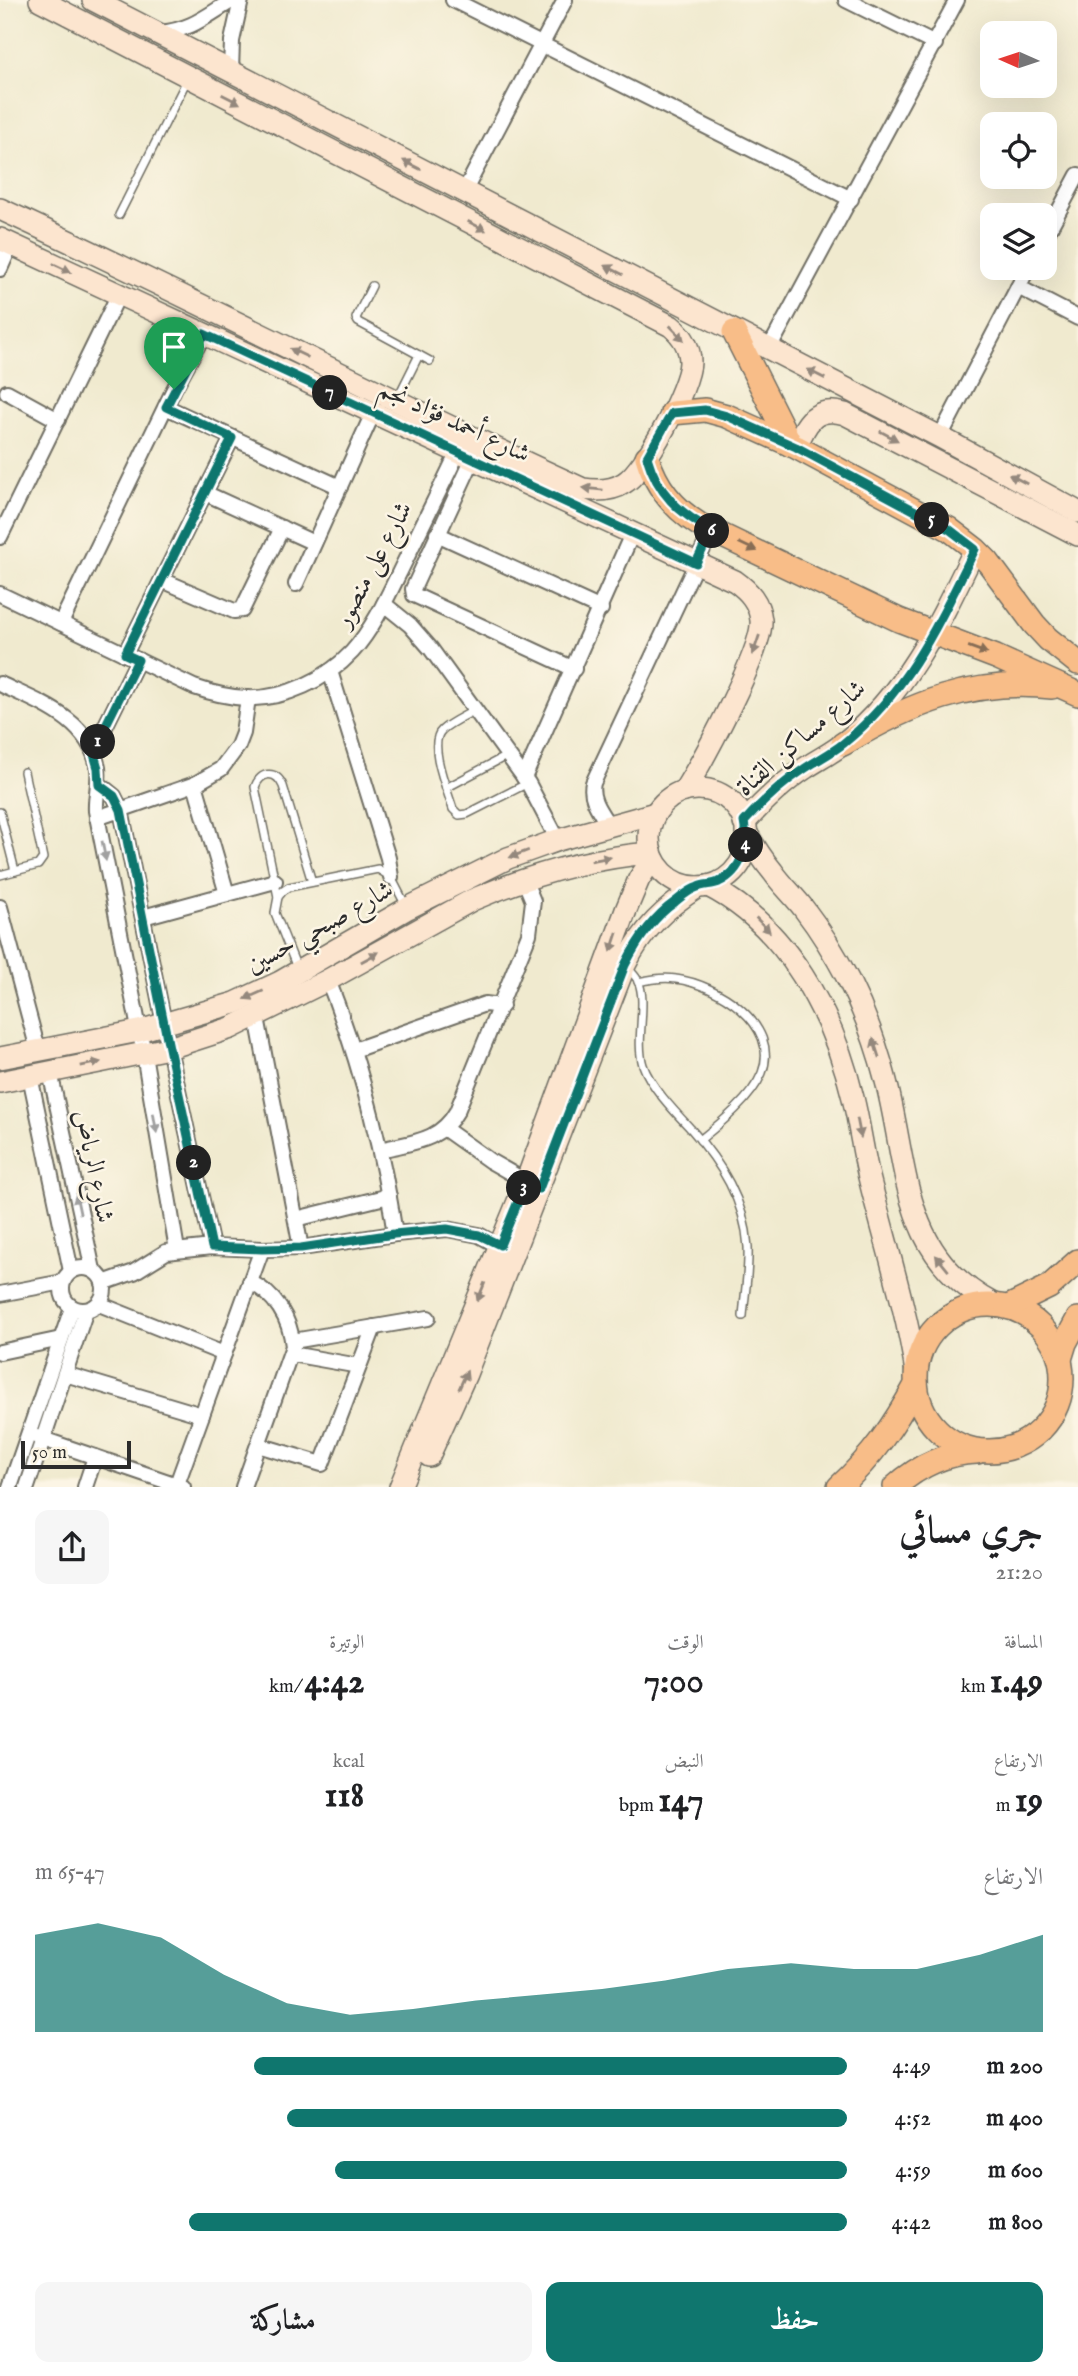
<!DOCTYPE html>
<html lang="ar">
<meta charset="utf-8">
<style>
body{margin:0;font-family:"IM FELL English",Amiri,serif;background:#f6f6f6;color:#202124;direction:rtl;height:100vh;display:flex;flex-direction:column;font-size:26px;white-space:nowrap}
*{box-sizing:border-box;margin:0}
p{font-size:23px;color:#757577}
.icon{flex:none;width:38px;height:38px;fill:none;stroke:currentColor;stroke-width:2;stroke-linecap:round;stroke-linejoin:round}
.map{position:relative;height:1487px;overflow:hidden;direction:ltr}
.details{display:flex;flex-direction:column;background:#fff;flex:1}
.details>*{flex:none}
.needle{width:46px;rotate:273deg}
.fabs{position:absolute;left:980px;top:21px;display:grid;gap:14px}
.fabs a{display:grid;place-items:center;width:77px;height:77px;border-radius:14px;background:#fff;box-shadow:0 7px 28px #0002;font-size:35px}
.scale{position:absolute;left:21px;bottom:18px;width:110px;box-sizing:border-box;padding-left:7px;border:4px solid #2b2b2b;border-top:0;font-size:19px;line-height:24px;white-space:nowrap;color:#2b2b2b;-webkit-text-stroke:5px #fcf5e5;paint-order:stroke}
.pin{position:absolute;display:grid;place-items:center;width:60px;height:60px;color:#fff;margin:-72px -30px;border-radius:50% 50% 50% 0;rotate:-45deg;box-shadow:0 0 7px #0007}
.pin .icon{rotate:45deg}
.km{position:absolute;width:35px;height:35px;margin:-18px;border-radius:50%;background:#222;color:#fff;font-size:19px;line-height:35px;text-align:center}
.round{display:grid;place-items:center;flex:none;width:74px;height:74px;border-radius:14px;background:#f6f6f6}
.overview{display:flex;align-items:center;justify-content:space-between;height:119px;padding:0 35px}
h1{font-size:38px;font-weight:800;line-height:52px}
.figures{display:grid;grid-template-columns:repeat(3,1fr);gap:10px;height:119px;padding:7px 35px}
.figures div{display:grid;align-content:center}
.figures b{font-size:35px;font-weight:800}
.figures small{font-size:19px;font-weight:400}
.figures p{font-size:19px}
.chart{height:196px;padding:14px 35px}
.chart p{display:flex;justify-content:space-between}
.chart svg{width:100%;height:126px;margin-top:7px;fill:#0f766e;opacity:.7}
.primary-button{display:flex;gap:14px;margin-top:auto;padding:14px 35px}
.primary-button a{flex:1;height:80px;border-radius:14px;background:#0f766e;color:#fff;font-size:28px;font-weight:800;line-height:80px;text-align:center}
.primary-button a+a{background:#f6f6f6;color:#202124}
ul{padding:0 35px;list-style:none;font-size:23px}
li{display:grid;grid-template-columns:112px 84px 1fr;align-items:center;height:52px}
li i{height:18px;border-radius:9px;background:#0f766e}
.map>svg:first-child{display:block}
.lines{fill:none;stroke-linecap:round;stroke-linejoin:round}
.lane-casing{stroke:#706e64;stroke-width:10}
.street-casing{stroke:#706e64;stroke-width:18}
.secondary-casing{stroke:#706e64;stroke-width:24}
.primary-casing{stroke:#706e64;stroke-width:26}
.lane{stroke:#fff;stroke-width:7}
.street{stroke:#fff;stroke-width:14}
.secondary{stroke:#fce5cf;stroke-width:21}
.primary{stroke:#f8bd88;stroke-width:23}
.oneway{fill:#94887d}
.oneway2{fill:#876d55}
.oneway3{fill:#a0a0a0}
.route-casing{stroke:#fff;stroke-width:14}
.route{stroke:#0f766e;stroke-width:9}
.labels{text-anchor:middle;stroke-width:5;stroke-linejoin:round;paint-order:stroke}
.street-label{font-size:26px;fill:#2b2b2b;stroke:#fcf5e5}
</style>
<div class="map">
<svg width="1078" height="1487" viewBox="0 0 1078 1487">
<rect width="100%" height="100%" fill="#fcf5e5"/>
<filter id="ink" filterUnits="userSpaceOnUse"><feTurbulence type="fractalNoise" baseFrequency=".0143" numOctaves="2"/><feDisplacementMap in="SourceGraphic" scale="14" xChannelSelector="R" yChannelSelector="G"/><feConvolveMatrix kernelMatrix="1 2 1 2 8 2 1 2 1" color-interpolation-filters="sRGB"/></filter>
<filter id="wash" filterUnits="userSpaceOnUse"><feTurbulence type="fractalNoise" baseFrequency=".00686" numOctaves="4" result="noise"/><feDisplacementMap in="SourceGraphic" scale="28" xChannelSelector="R" yChannelSelector="G"/><feGaussianBlur stdDeviation="1.57" result="paint"/><feColorMatrix in="noise" values="0 0 0 0 0 0 0 0 0 0 0 0 0 0 0 0 0 1.4 0 .05"/><feComposite in="paint" operator="in"/></filter>
<g filter="url(#wash)">
<rect width="100%" height="100%" fill="#f0eacf"/>
</g>
<g filter="url(#ink)">
<g class="lines">
<defs>
<g id="lane">
<path d="M119 215 188 78"/>
<path d="M372 286 356 318 358 322 430 361"/>
<path d="M397 399 419 355"/>
<path d="M475 710C465 716 451 722 442 730 427 743 448 792 453 809L459 815 467 814 528 783"/>
<path d="M446 788 508 755"/>
<path d="M0 812 15 871"/>
<path d="M0 875 38 865 43 858 24 772"/>
<path d="M278 897 255 787C261 771 276 770 283 786L312 882"/>
<path d="M297 968 275 913 278 897 283 891 289 887 378 869 391 877 406 906"/>
<path d="M628 968C631 972 636 976 638 981 648 1001 635 1040 643 1065 650 1086 676 1113 691 1129 721 1163 745 1201 748 1247 749 1269 745 1293 743 1316"/>
<path d="M638 982C651 979 663 977 676 979 716 984 781 1024 762 1073 752 1098 721 1123 700 1140"/>
</g>
<g id="street">
<path d="M453 0 851 199"/>
<path d="M846 0 935 44"/>
<path d="M159 33C192 30 206 16 233 0"/>
<path d="M231 71 232 41 241 0"/>
<path d="M464 192 565 0"/>
<path d="M1045 237 1078 175"/>
<path d="M0 269 11 244"/>
<path d="M1018 287 1078 318"/>
<path d="M769 349 957 0"/>
<path d="M7 392 58 420"/>
<path d="M166 407 340 487"/>
<path d="M940 437 1028 268"/>
<path d="M473 459 413 589 414 595 574 669"/>
<path d="M205 493 314 543"/>
<path d="M437 534 601 609"/>
<path d="M0 537 119 294"/>
<path d="M162 580 234 611 242 610 282 528"/>
<path d="M296 584 373 413"/>
<path d="M0 594 194 687C211 693 228 697 246 698 284 700 327 679 352 652 376 625 390 591 406 559 423 523 441 488 458 452"/>
<path d="M384 604 410 625 431 649 528 783 558 840"/>
<path d="M61 623 174 389 204 334"/>
<path d="M125 654 232 438"/>
<path d="M330 671 388 858 391 877"/>
<path d="M0 684C40 703 89 719 98 768 100 783 95 796 96 811L144 1054 177 1250"/>
<path d="M93 751 138 660"/>
<path d="M524 778 632 534"/>
<path d="M99 784 114 796 121 810 169 1048 212 1247"/>
<path d="M195 784 227 894"/>
<path d="M97 818 195 784 221 769 238 746 243 733 248 698"/>
<path d="M609 826C601 813 589 799 593 783L712 530"/>
<path d="M0 907 38 1050"/>
<path d="M143 917 275 881"/>
<path d="M328 980C360 1061 382 1147 395 1234"/>
<path d="M257 1017 301 1248"/>
<path d="M354 1050 485 1004 502 1006"/>
<path d="M50 1072 93 1270"/>
<path d="M30 1076 71 1271"/>
<path d="M445 1129 490 1161 532 1185"/>
<path d="M380 1150C412 1142 440 1142 457 1111L529 934 533 901 524 879"/>
<path d="M296 1219 389 1196"/>
<circle cx="83" cy="1289" r="21"/>
<path d="M103 1283 134 1272 166 1252 212 1247 262 1249 301 1248 395 1234 447 1229 479 1235 504 1249"/>
<path d="M0 1294 63 1282"/>
<path d="M99 1304 224 1354"/>
<path d="M293 1341 428 1318"/>
<path d="M0 1352 61 1339"/>
<path d="M291 1354 359 1366"/>
<path d="M65 1374 202 1415"/>
<path d="M37 1437 183 1487"/>
<path d="M258 1445 322 1464 374 1327"/>
<path d="M177 1484 262 1249"/>
<path d="M10 1487 72 1308"/>
<path d="M27 1487 86 1310"/>
<path d="M85 1487 95 1457"/>
<path d="M243 1487 293 1346C290 1318 275 1294 250 1282"/>
</g>
<g id="secondary">
<path d="M93 0 940 437 1078 512"/>
<path d="M0 209C196 299 387 400 583 489 597 491 612 491 624 483 645 471 690 386 690 362 690 347 682 335 671 326L40 0"/>
<path d="M0 239 735 581C749 591 759 602 761 620 764 649 702 762 684 791"/>
<path d="M796 447C806 423 815 405 845 414L1078 535"/>
<circle cx="698" cy="838" r="49"/>
<path d="M744 823C762 803 781 784 804 769 817 760 832 753 844 743 909 690 940 621 975 549"/>
<path d="M746 832C754 846 763 860 773 872 782 885 794 896 804 909 821 931 836 956 849 981 865 1013 877 1046 886 1081 909 1171 901 1256 995 1305"/>
<path d="M708 886C787 926 833 1014 853 1098 860 1126 863 1154 870 1181 886 1245 906 1307 916 1372"/>
<path d="M0 1058 139 1031 235 1003 280 982 408 908 508 858 558 840 655 813"/>
<path d="M0 1082 169 1048 231 1028 328 980 472 900C530 875 588 858 651 853"/>
<path d="M429 1456 466 1374 625 965C642 930 665 908 698 887"/>
<path d="M400 1487 526 1182 626 910 639 879 653 858"/>
</g>
<g id="primary">
<path d="M734 332 791 445"/>
<path d="M672 413 705 410 727 416 796 447 949 529 975 549 988 562 1034 624 1048 639 1078 663"/>
<path d="M647 457C656 487 673 508 700 525L899 620 996 657 1078 694"/>
<path d="M843 744C909 704 973 678 1052 687"/>
<circle cx="989" cy="1378" r="73"/>
<path d="M1008 1307 1049 1287 1078 1261"/>
<path d="M1060 1359 1065 1343 1078 1319"/>
<path d="M839 1487C873 1456 894 1425 916 1385"/>
<path d="M895 1487C918 1466 946 1453 977 1452"/>
</g>
</defs>
<use href="#lane" class="lane-casing"/>
<use href="#street" class="street-casing"/>
<use href="#secondary" class="secondary-casing"/>
<use href="#primary" class="primary-casing"/>
<use href="#lane" class="lane"/>
<use href="#street" class="street"/>
<use href="#secondary" class="secondary"/>
<use href="#primary" class="primary"/>
</g>
<defs><path id="oneway-solid" d="M-6-.8H1V-3.2L6.5 0L1 3.2V.8H-6Z" transform="scale(1.75)"/></defs>
<g class="oneway">
<use href="#oneway-solid" transform="translate(231 99) rotate(27)"/>
<use href="#oneway-solid" transform="translate(412 165) rotate(-153)"/>
<use href="#oneway-solid" transform="translate(477 226) rotate(27)"/>
<use href="#oneway-solid" transform="translate(62 268) rotate(25)"/>
<use href="#oneway-solid" transform="translate(614 270) rotate(-153)"/>
<use href="#oneway-solid" transform="translate(677 333) rotate(46)"/>
<use href="#oneway-solid" transform="translate(299 353) rotate(-154)"/>
<use href="#oneway-solid" transform="translate(816 374) rotate(-153)"/>
<use href="#oneway-solid" transform="translate(889 436) rotate(28)"/>
<use href="#oneway-solid" transform="translate(1018 479) rotate(-152)"/>
<use href="#oneway-solid" transform="translate(593 489) rotate(-174)"/>
<use href="#oneway-solid" transform="translate(756 645) rotate(109)"/>
<use href="#oneway-solid" transform="translate(519 854) rotate(159)"/>
<use href="#oneway-solid" transform="translate(601 859) rotate(-10)"/>
<use href="#oneway-solid" transform="translate(763 925) rotate(46)"/>
<use href="#oneway-solid" transform="translate(614 942) rotate(108)"/>
<use href="#oneway-solid" transform="translate(370 957) rotate(-29)"/>
<use href="#oneway-solid" transform="translate(254 995) rotate(156)"/>
<use href="#oneway-solid" transform="translate(876 1048) rotate(-108)"/>
<use href="#oneway-solid" transform="translate(91 1064) rotate(-11)"/>
<use href="#oneway-solid" transform="translate(859 1128) rotate(79)"/>
<use href="#oneway-solid" transform="translate(942 1263) rotate(-129)"/>
<use href="#oneway-solid" transform="translate(481 1292) rotate(112)"/>
<use href="#oneway-solid" transform="translate(463 1380) rotate(-66)"/>
</g>
<g class="oneway2">
<use href="#oneway-solid" transform="translate(748 547) rotate(25)"/>
<use href="#oneway-solid" transform="translate(978 650) rotate(20)"/>
</g>
<g class="oneway3">
<use href="#oneway-solid" transform="translate(104 851) rotate(79)"/>
<use href="#oneway-solid" transform="translate(155 1123) rotate(80)"/>
<use href="#oneway-solid" transform="translate(78 1204) rotate(-102)"/>
</g>
</g>
<g class="lines" filter="url(#ink)">
<defs>
<path id="route" d="M204 334 696 563 712 530C679 514 657 492 647 457L672 413 705 410 727 416 796 447 949 529 975 549C939 622 910 689 844 743 832 753 817 760 804 769 781 784 762 802 744 822 749 846 742 871 719 882 712 885 704 884 698 887 690 889 681 897 675 902 652 918 637 941 625 965L539 1189 526 1182 500 1245 479 1235 447 1229 394 1234 301 1248 262 1249 212 1247 169 1048 121 810 114 796 99 785 98 768 93 751 138 660 125 654 232 438 166 407Z"/>
</defs>
<use href="#route" class="route-casing"/>
<use href="#route" class="route"/>
</g>
<g class="labels">
<g class="street-label">
<text transform="translate(455 420) rotate(25)" y="9">شارع أحمد فؤاد نجم</text>
<text transform="translate(372 564) rotate(-62)" y="9">شارع على منصور</text>
<text transform="translate(800 737) rotate(-41)" y="9">شارع مساكن القناة</text>
<text transform="translate(319 926) rotate(-29)" y="9">شارع صبحي حسين</text>
<text transform="translate(95 1166) rotate(78)" y="9">شارع الرياض</text>
</g>
</g>
</svg>
<div class="fabs">
<a><svg class="needle" viewBox="-14 -14 28 28"><path d="M0-13l5 13h-10z" fill="#e53935"/><path d="M0 13l5-13h-10z" fill="#757577"/></svg></a>
<a><svg class="icon" aria-label="locate" viewBox="0 0 24 24"><circle cx="12" cy="12" r="6"/><path d="M12 2v4M12 18v4M2 12h4M18 12h4"/></svg></a>
<a><svg class="icon" aria-label="layers" viewBox="0 0 24 24"><path d="M12 4l9 5-9 5-9-5zM3 14l9 5 9-5"/></svg></a>
</div>
<div class="scale">50 m</div>
<div class="pin" style="left:174px;top:389px;background:#1e9e55"><svg class="icon" aria-label="arrive" viewBox="0 0 24 24"><path d="M6 21V4h12l-3 4 3 4H6"/></svg></div>
<b class="km" style="left:98px;top:742px">1</b>
<b class="km" style="left:194px;top:1163px">2</b>
<b class="km" style="left:524px;top:1188px">3</b>
<b class="km" style="left:746px;top:845px">4</b>
<b class="km" style="left:932px;top:520px">5</b>
<b class="km" style="left:712px;top:531px">6</b>
<b class="km" style="left:330px;top:393px">7</b>
</div>
<section class="details">
<div class="overview"><div><h1>جري مسائي</h1><p>21:20</p></div><a class="round"><svg class="icon" aria-label="share" viewBox="0 0 24 24"><path d="M12 15V3M7 8l5-5 5 5M5 13v7h14v-7"/></svg></a></div>
<div class="figures">
<div><p>المسافة</p><b>1.49<small> km</small></b></div>
<div><p>الوقت</p><b>7:00</b></div>
<div><p>الوتيرة</p><b>4:42<small> /km</small></b></div>
</div>
<div class="figures">
<div><p>الارتفاع</p><b>19<small> m</small></b></div>
<div><p>النبض</p><b>147<small> bpm</small></b></div>
<div><p>kcal</p><b>118</b></div>
</div>
<div class="chart"><p><span>الارتفاع</span>47–65 m</p>
<svg viewBox="0 0 160 44" preserveAspectRatio="none"><path d="M0 44V10L10 6L20 11L30 24L40 34L50 38L60 36L70 33L80 31L90 29L100 26L110 22L120 20L130 22L140 22L150 17L160 10V44z"/></svg>
</div>
<ul>
<li><b>200 m</b>4:49<i style="width:73%"></i></li>
<li><b>400 m</b>4:52<i style="width:69%"></i></li>
<li><b>600 m</b>4:59<i style="width:63%"></i></li>
<li><b>800 m</b>4:42<i style="width:81%"></i></li>
</ul>
<div class="primary-button"><a>حفظ</a><a>مشاركة</a></div>
</section>
